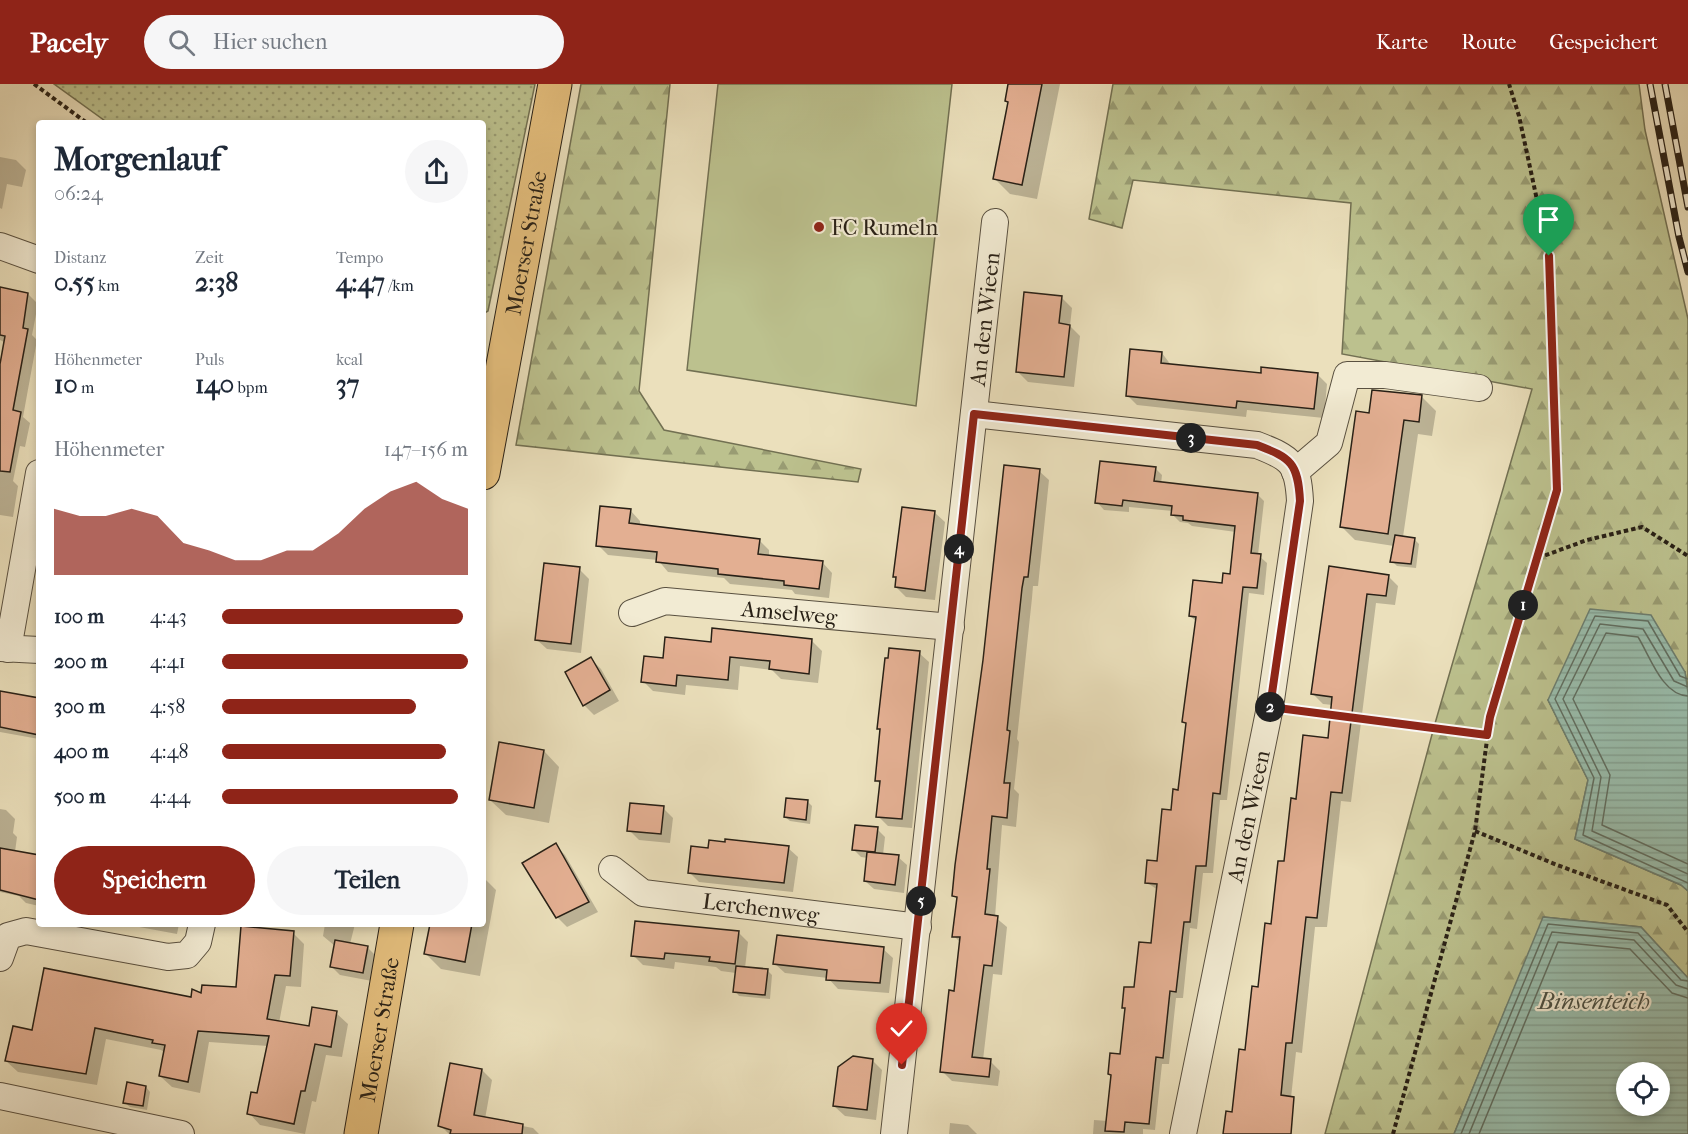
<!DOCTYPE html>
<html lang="de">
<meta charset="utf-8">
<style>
body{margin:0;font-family:"IM FELL French Canon",serif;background:#f6f6f7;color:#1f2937;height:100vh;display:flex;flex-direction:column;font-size:22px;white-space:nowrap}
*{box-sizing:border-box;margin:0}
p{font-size:20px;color:#747a83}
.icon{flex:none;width:33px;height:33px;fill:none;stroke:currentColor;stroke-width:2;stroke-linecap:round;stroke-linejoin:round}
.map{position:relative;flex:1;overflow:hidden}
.panel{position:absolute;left:36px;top:36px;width:450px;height:807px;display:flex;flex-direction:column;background:#fff;border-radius:6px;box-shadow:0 3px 9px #0003}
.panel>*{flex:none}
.controls{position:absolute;left:1616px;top:978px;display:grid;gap:12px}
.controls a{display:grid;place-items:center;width:54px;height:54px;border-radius:50%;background:#fff;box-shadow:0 3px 9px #0003;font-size:30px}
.pin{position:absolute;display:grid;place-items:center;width:51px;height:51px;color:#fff;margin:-62px -26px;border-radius:50% 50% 50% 0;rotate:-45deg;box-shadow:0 0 6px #0007}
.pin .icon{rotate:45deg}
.km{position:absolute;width:30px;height:30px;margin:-15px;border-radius:50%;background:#222;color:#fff;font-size:16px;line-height:30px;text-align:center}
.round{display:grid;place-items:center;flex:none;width:63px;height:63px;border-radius:32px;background:#f6f6f7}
.overview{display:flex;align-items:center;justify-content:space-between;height:102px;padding:0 18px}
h1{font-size:33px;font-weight:700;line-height:45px}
.figures{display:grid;grid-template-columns:repeat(3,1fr);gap:9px;height:102px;padding:6px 18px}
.figures div{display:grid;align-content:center}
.figures b{font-size:26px;font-weight:700}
.figures small{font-size:16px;font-weight:400}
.figures p{font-size:16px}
.chart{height:168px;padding:12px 18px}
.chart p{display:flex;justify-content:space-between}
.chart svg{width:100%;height:108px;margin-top:6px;fill:#8f2418;opacity:.7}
.cta{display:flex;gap:12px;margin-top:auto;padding:12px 18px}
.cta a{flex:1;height:69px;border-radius:36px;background:#8f2418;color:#fff;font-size:24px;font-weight:700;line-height:69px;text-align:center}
.cta a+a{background:#f6f6f7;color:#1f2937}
ul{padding:0 18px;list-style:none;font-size:20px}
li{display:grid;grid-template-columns:96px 72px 1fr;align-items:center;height:45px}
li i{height:15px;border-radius:8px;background:#8f2418}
header{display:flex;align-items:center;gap:36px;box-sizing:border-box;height:84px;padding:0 30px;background:#8f2418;color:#fff}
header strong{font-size:28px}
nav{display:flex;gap:33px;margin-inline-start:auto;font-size:21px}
.search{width:420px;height:54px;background:#f6f6f7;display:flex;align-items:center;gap:15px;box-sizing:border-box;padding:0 21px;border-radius:33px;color:#747a83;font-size:22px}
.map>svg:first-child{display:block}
.grass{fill:url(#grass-dots);stroke:#727052;stroke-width:1.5}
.forest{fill:url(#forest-firs);stroke:#727052;stroke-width:1.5}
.pitch{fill:#bcc18e;stroke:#727052;stroke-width:1.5}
.water{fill:url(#water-rules);stroke:#6c7e70;stroke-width:1.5;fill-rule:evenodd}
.shadow{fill:#0003}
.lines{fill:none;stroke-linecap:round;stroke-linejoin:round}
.shore{stroke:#606e61;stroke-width:1.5}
.building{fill:#e3af92;stroke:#282016;stroke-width:1.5}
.minor-casing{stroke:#595040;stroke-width:28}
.major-casing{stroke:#282016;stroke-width:35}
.path{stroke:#282016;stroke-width:4;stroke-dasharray:4.5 3;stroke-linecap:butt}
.minor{stroke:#f2ebd3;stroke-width:26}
.major{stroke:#e6c07e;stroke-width:33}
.rail-casing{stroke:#282016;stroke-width:7}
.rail{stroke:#f2ebd3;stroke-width:4.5;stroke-dasharray:14;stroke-linecap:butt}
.route-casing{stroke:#fff;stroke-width:12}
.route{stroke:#8f2418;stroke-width:8}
.poi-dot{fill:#8f2418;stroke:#f2ebd3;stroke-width:2}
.labels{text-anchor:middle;stroke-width:4.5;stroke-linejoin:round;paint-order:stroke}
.poi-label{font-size:22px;fill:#282016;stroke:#f2ebd3;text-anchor:start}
.street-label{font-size:22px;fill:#282016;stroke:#f2ebd3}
.water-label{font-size:24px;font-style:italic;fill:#4a4f43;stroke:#f2ebd3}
</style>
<header>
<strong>Pacely</strong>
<div class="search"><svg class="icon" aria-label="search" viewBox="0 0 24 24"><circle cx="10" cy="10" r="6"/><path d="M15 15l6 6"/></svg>Hier suchen</div>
<nav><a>Karte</a><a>Route</a><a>Gespeichert</a></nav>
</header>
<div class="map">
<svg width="1688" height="1050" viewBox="0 0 1688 1050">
<defs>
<pattern id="grass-dots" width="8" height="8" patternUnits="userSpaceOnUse" patternTransform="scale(1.5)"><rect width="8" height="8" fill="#bcc18e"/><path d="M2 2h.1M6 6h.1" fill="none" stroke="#999c73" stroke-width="1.8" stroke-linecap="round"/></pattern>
<pattern id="forest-firs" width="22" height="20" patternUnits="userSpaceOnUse" patternTransform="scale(1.5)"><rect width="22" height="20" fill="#bcc18e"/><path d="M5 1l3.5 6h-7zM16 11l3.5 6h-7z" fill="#999c73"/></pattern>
<pattern id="water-rules" width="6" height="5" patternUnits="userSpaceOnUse" patternTransform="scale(1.5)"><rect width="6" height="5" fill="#99bdac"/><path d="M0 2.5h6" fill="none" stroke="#84a293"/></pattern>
</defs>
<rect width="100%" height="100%" fill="#ebe0bc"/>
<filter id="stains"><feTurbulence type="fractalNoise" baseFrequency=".00333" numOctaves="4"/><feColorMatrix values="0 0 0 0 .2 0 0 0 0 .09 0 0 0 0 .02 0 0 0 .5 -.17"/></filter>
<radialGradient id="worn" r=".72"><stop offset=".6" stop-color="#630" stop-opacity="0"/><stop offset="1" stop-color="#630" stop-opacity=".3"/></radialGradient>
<path class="grass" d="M54 0H535L488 227 483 230V39H108Z"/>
<g class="forest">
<path d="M581 0H670L639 307 664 346 861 385 858 398 516 361Z"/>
<path d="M1113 0H1639L1645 46 1688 235V609L1685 588 1548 616 1588 696 1575 755 1681 801 1688 807V894L1641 843 1544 833 1454 1050H1325L1434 643 1532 305 1342 270 1351 119 1133 96 1122 144 1089 135Z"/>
</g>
<path class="pitch" d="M718 0H952L916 322 687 286Z"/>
<g class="water">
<path d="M1590 525 1651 531 1685 588 1688 609V807L1681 801 1575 755 1588 696 1548 616Z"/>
<path d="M1543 833 1641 843 1688 894V1050H1454ZM1626 988H1659V1022H1626Z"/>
</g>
<g class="shadow">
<path d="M1009 0H1060L1037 115 1010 110 995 95 1009 20 1006 17Z"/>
<path d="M0 73 16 76 26 86 22 103 7 100 2 125 0 124Z"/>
<path d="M28 210 38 220 32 251 37 256 23 333 30 339 25 363 20 362 13 397 18 402 13 433 0 431V288L6 259 0 256V215Z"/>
<path d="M1062 214 1072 224 1070 242 1080 252 1074 303 1028 298 1018 288Z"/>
<path d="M1162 269 1171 281 1262 291 1317 290 1327 300 1324 334 1247 326 1246 333 1137 321 1127 311Z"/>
<path d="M1422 313 1436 327 1432 352 1418 350 1403 453 1414 455 1419 460 1416 484 1397 482 1392 477 1394 462 1355 456 1341 442 1371 331Z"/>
<path d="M1155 384 1162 391 1161 400 1257 410 1264 417 1258 471 1267 479 1264 511 1249 509 1227 716H1220L1213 789H1203L1197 845 1190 844 1183 914H1176L1169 980H1162L1155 1046 1143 1045V1050H1093L1094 1036 1108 1037 1112 970 1122 971 1126 926 1123 923 1136 905 1152 861 1158 806 1146 798 1159 778 1180 707 1187 641 1184 638 1197 538 1190 532 1232 492 1236 448 1192 442 1188 439 1180 438 1173 431V427L1129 423V428L1104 426 1097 418Z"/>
<path d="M1039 387 1049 396 1038 502H1033L1032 514 1017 655 1019 658 1014 705 1019 710 1016 743 1002 741 995 833 1007 843 1002 891 993 890 983 976 990 977 1000 987 998 1002 952 997 942 987 961 859 954 852 958 816 954 812Z"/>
<path d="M630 426 640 437V442L759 456 769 466V473L822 478 832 489 829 514 795 510 792 506 730 500 724 494 668 488 658 476 608 471 598 461Z"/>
<path d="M934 428 945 438 935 516 906 513 896 503 897 495 895 492Z"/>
<path d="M1330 484 1388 492 1398 502 1395 521 1376 519 1351 718 1341 717 1327 843H1315L1302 969 1296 968 1289 1032 1275 1050H1225L1233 1029 1246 967 1297 716 1330 655 1333 621 1323 620 1313 610Z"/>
<path d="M579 485 589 495 581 569 547 565 536 555Z"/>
<path d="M812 557 822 567 818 599 781 595 772 586 740 582 738 606 686 601 685 611 653 607 643 597 665 576 712 559Z"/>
<path d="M919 569 929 578 912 744 888 742 878 732 881 701 876 696 882 647 879 645Z"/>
<path d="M591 575 601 585 619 617 594 631 584 621 567 589Z"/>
<path d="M0 607 39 614V655L0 648Z"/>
<path d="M544 667 559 683 549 739 506 731 490 716Z"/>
<path d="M807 717 812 722 810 740 790 737 785 733Z"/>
<path d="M663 724 673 734 670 759 639 756 629 746Z"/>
<path d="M0 725 6 726 15 735 13 749 17 753 15 768 39 772V822L26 819 19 812 0 808Z"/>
<path d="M877 745 885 753 883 771 898 773 907 781 904 809 874 805 865 797 868 774 861 773 853 765Z"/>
<path d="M555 761 565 771 598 828 567 843 557 833Z"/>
<path d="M788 764 798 773 793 808 699 798 690 789Z"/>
<path d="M483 793 496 806 480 892 441 885 426 870 431 840H483Z"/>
<path d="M123 840H179L177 850Z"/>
<path d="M325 840H355L350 860 368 864 376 872 372 897 340 891 331 882 335 862 323 852Z"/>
<path d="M738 848 748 858 745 884 767 886 772 891 770 915 739 912 735 907 736 889 721 887 716 883 675 878 674 885 643 881 633 871Z"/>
<path d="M293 849 304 860 301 903 286 902 279 939 310 944 336 929 348 940 342 973 326 971 316 1018 312 1017 305 1050 260 1041 249 1029 258 1011 268 962 209 958 200 1009 172 1003 160 992 165 969 161 966 106 955 97 1001 18 988 6 977 33 948 237 905Z"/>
<path d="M883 865 893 874 889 909 838 905 828 894 785 889 775 880Z"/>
<path d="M872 976 882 986 876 1036 845 1032 834 1022Z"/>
<path d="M482 986 492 996 485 1035 533 1044 539 1050H449L440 1041Z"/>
<path d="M146 1003 150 1008 147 1026 130 1023 125 1019Z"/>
<path d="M950 1039 968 1041 977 1050H949Z"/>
</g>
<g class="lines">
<g class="shore">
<path d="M1688 595 1680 592 1648 537 1595 532 1555 615 1594 694 1583 751 1688 799"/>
<path d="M1688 603 1674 597 1643 545 1600 540 1563 615 1601 693 1592 747 1688 790"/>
<path d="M1688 612C1662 611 1650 572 1638 553L1606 549 1573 615 1610 691 1602 741 1688 780"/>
<path d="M1461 1050 1548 840 1638 849 1681 896 1688 897"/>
<path d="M1469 1050 1552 848 1634 856 1676 901 1688 905"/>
<path d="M1479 1050 1558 858 1630 865 1672 909 1688 914"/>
</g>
</g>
<g class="building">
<path d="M1008 0H1042L1022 101 993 95 1008 18 1005 17Z"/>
<path d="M0 203 28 209 23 244 28 245 13 326 21 328 10 388 0 387V280L5 252 0 251Z"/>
<path d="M1024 208 1062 212 1059 239 1070 241 1064 293 1016 288Z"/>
<path d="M1130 265 1162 268 1161 279 1261 289V283L1318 289 1314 325 1237 317 1236 324 1126 312Z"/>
<path d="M1372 306 1422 311 1419 338 1404 336 1388 450 1340 443 1356 327 1369 329Z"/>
<path d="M1100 377 1156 383 1154 397 1258 409 1251 469 1261 470 1257 504 1243 503 1220 710 1213 709 1206 782H1196L1190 838H1184L1176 908 1170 907 1163 974 1156 973 1149 1040 1125 1038 1124 1048 1105 1047 1111 991 1108 990 1110 969 1120 970 1125 924H1122L1124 903H1134L1139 858 1151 859 1157 800 1145 799 1147 776 1157 777 1162 725 1171 726 1173 705 1178 706 1186 639 1182 638 1196 533 1189 532 1193 496 1222 499 1223 489 1230 490 1235 442 1183 436V432L1171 431 1172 422 1123 416 1122 422 1095 419Z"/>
<path d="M1004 381 1040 385 1028 493H1024L1022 504 1007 646 1010 647 1004 699H1010L1007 734 992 732 987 785H990L985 830 998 832 992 882 984 881 972 973 991 975 989 993 940 988 949 906 954 907 960 853H952L957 813 952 812 955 781 983 576Z"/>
<path d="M600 422 631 425 629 439 760 455 758 470 823 477 819 505 784 501V497L718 490V485L656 478 657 468 596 462Z"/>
<path d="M902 423 935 427 925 507 895 503 896 493H893Z"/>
<path d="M1395 451 1415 454 1411 480 1390 478Z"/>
<path d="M544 479 580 483 571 560 535 556Z"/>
<path d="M1329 482 1389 491 1386 512 1367 510 1342 709 1331 708 1317 834 1306 833 1292 959H1286L1281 1011 1294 1013 1291 1050H1223L1226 1027 1232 1028 1239 965 1245 966 1252 902 1258 903 1265 839 1271 840 1278 777H1284L1291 714 1296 715 1303 651 1328 654 1332 613 1311 610Z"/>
<path d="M712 544 812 555 809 590 769 585 770 577 730 573 728 596 677 591 676 602 641 598 644 572 663 574 665 553 711 558Z"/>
<path d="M889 564 920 567 902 735 876 733 880 697H875L880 645H877L885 574H888Z"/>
<path d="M591 573 610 606 583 622 565 588Z"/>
<path d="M0 607 39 614V651L0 643Z"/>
<path d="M499 658 544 666 534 724 489 716Z"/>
<path d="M786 714 808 716 806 736 784 733Z"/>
<path d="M630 719 664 722 661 750 627 747Z"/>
<path d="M855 741 878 743 875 768 852 766Z"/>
<path d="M725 755 789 762 784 799 688 789 691 762 708 764 709 756 725 758Z"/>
<path d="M556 759 589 818 556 834 522 779Z"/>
<path d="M0 764 39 771V816L0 806Z"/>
<path d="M867 768 899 771 895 801 864 797Z"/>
<path d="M635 837 739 847 735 880 709 877 710 873 665 869 664 875 631 872Z"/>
<path d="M430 840H472L465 878 424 870Z"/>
<path d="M241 842 294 847 290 892 275 891 267 935 309 942 312 923 337 927 331 963 315 960 305 1007H301L294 1040 247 1030 251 1008 257 1009 269 952 198 947 188 998 159 992 165 961 152 959 153 956 95 944 86 990 5 977 13 942 32 946 44 884 191 913 192 905 201 909 202 901 236 903Z"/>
<path d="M777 851 884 863 880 899 826 896 827 886 773 880Z"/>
<path d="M335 856 368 862 363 889 330 883Z"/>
<path d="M736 882 768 885 765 911 733 908Z"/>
<path d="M853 972 873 975 867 1026 833 1022 838 983Z"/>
<path d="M450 979 482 985 474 1031 523 1040 522 1050H450L451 1046 438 1042Z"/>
<path d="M127 998 146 1002 143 1022 123 1019Z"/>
</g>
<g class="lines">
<defs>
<g id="minor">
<path d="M0 162 39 176"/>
<path d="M974 330 1257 361C1291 374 1298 379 1300 417L1270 623 1183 1050"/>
<path d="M1295 388 1329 359 1347 291H1385L1479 304"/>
<path id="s1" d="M632 529 665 517 951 543"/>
<path d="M0 564 39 566"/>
<path d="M8 565 39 389"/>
<path id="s2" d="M612 785 643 809 918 843"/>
<path d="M0 874 8 852 26 847 168 873 187 871 198 858 202 840"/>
<path d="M0 1012 181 1050"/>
<path id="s3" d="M894 1050 995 138"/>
</g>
<g id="major">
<path id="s4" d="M483 389 555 0"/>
<path id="s5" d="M361 1050 397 840"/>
</g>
</defs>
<use href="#minor" class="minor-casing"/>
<use href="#major" class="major-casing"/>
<g class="path">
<path d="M34 0 87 39"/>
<path d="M1538 474 1587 456 1642 443 1688 472"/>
<path d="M1292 626 1487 651"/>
<path d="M1475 747 1557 781 1667 821 1688 848"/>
<path d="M1393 1050 1475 747 1490 633 1557 406 1549 172 1519 32 1509 0"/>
</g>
<use href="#minor" class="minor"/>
<use href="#major" class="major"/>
<defs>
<g id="rail">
<path d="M1650 0 1679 153 1688 188"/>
<path d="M1665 0 1688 123"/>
</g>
</defs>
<use href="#rail" class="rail-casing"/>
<use href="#rail" class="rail"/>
</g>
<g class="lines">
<defs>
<path id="route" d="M902 981 974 330 1257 361C1291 374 1298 379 1300 417L1270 623 1487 651 1490 633 1557 406 1549 172"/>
</defs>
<use href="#route" class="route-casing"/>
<use href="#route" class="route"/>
</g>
<circle class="poi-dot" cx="819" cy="143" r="6"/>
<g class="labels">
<g class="poi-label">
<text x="831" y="151">FC Rumeln</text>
</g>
<g class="street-label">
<text dy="8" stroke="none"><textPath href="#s4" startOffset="234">Moerser Straße</textPath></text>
<text dy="8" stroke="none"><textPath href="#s3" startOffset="820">An den Wieen</textPath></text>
<text dy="8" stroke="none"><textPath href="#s1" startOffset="160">Amselweg</textPath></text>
<text transform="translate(1248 732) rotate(-78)" y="8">An den Wieen</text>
<text dy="8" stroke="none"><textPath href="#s2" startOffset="158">Lerchenweg</textPath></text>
<text dy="8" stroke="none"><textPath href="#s5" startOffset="106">Moerser Straße</textPath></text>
</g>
<g class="water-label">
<text x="1594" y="925">Binsenteich</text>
</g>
</g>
<rect width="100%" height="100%" filter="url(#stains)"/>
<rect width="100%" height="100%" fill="url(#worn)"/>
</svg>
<div class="controls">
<a><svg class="icon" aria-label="locate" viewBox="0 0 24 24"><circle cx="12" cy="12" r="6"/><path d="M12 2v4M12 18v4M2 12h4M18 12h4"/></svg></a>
</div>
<div class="pin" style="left:1549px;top:172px;background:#1e9e55"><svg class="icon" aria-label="arrive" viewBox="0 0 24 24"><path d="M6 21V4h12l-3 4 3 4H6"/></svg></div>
<div class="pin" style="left:902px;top:981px;background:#d93025"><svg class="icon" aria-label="check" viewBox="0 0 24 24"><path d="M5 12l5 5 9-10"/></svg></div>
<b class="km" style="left:1523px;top:521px">1</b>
<b class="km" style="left:1270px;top:623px">2</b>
<b class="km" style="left:1191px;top:354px">3</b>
<b class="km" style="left:959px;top:465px">4</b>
<b class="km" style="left:921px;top:817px">5</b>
<section class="panel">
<div class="overview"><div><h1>Morgenlauf</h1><p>06:24</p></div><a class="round"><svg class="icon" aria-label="share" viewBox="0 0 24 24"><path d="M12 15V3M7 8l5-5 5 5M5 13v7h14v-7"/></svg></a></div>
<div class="figures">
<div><p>Distanz</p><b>0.55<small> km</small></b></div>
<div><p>Zeit</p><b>2:38</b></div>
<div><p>Tempo</p><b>4:47<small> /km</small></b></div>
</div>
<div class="figures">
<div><p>Höhenmeter</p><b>10<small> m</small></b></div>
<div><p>Puls</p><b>140<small> bpm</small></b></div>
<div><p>kcal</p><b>37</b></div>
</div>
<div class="chart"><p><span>Höhenmeter</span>147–156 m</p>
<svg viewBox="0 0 160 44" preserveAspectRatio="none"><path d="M0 44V17L10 20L20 20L30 17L40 20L50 31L60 34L70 38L80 38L90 34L100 34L110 27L120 17L130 10L140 6L150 13L160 17V44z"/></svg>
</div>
<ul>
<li><b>100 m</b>4:43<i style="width:98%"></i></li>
<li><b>200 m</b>4:41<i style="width:100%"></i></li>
<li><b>300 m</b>4:58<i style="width:79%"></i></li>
<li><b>400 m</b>4:48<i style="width:91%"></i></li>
<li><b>500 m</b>4:44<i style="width:96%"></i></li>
</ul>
<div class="cta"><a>Speichern</a><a>Teilen</a></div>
</section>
</div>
